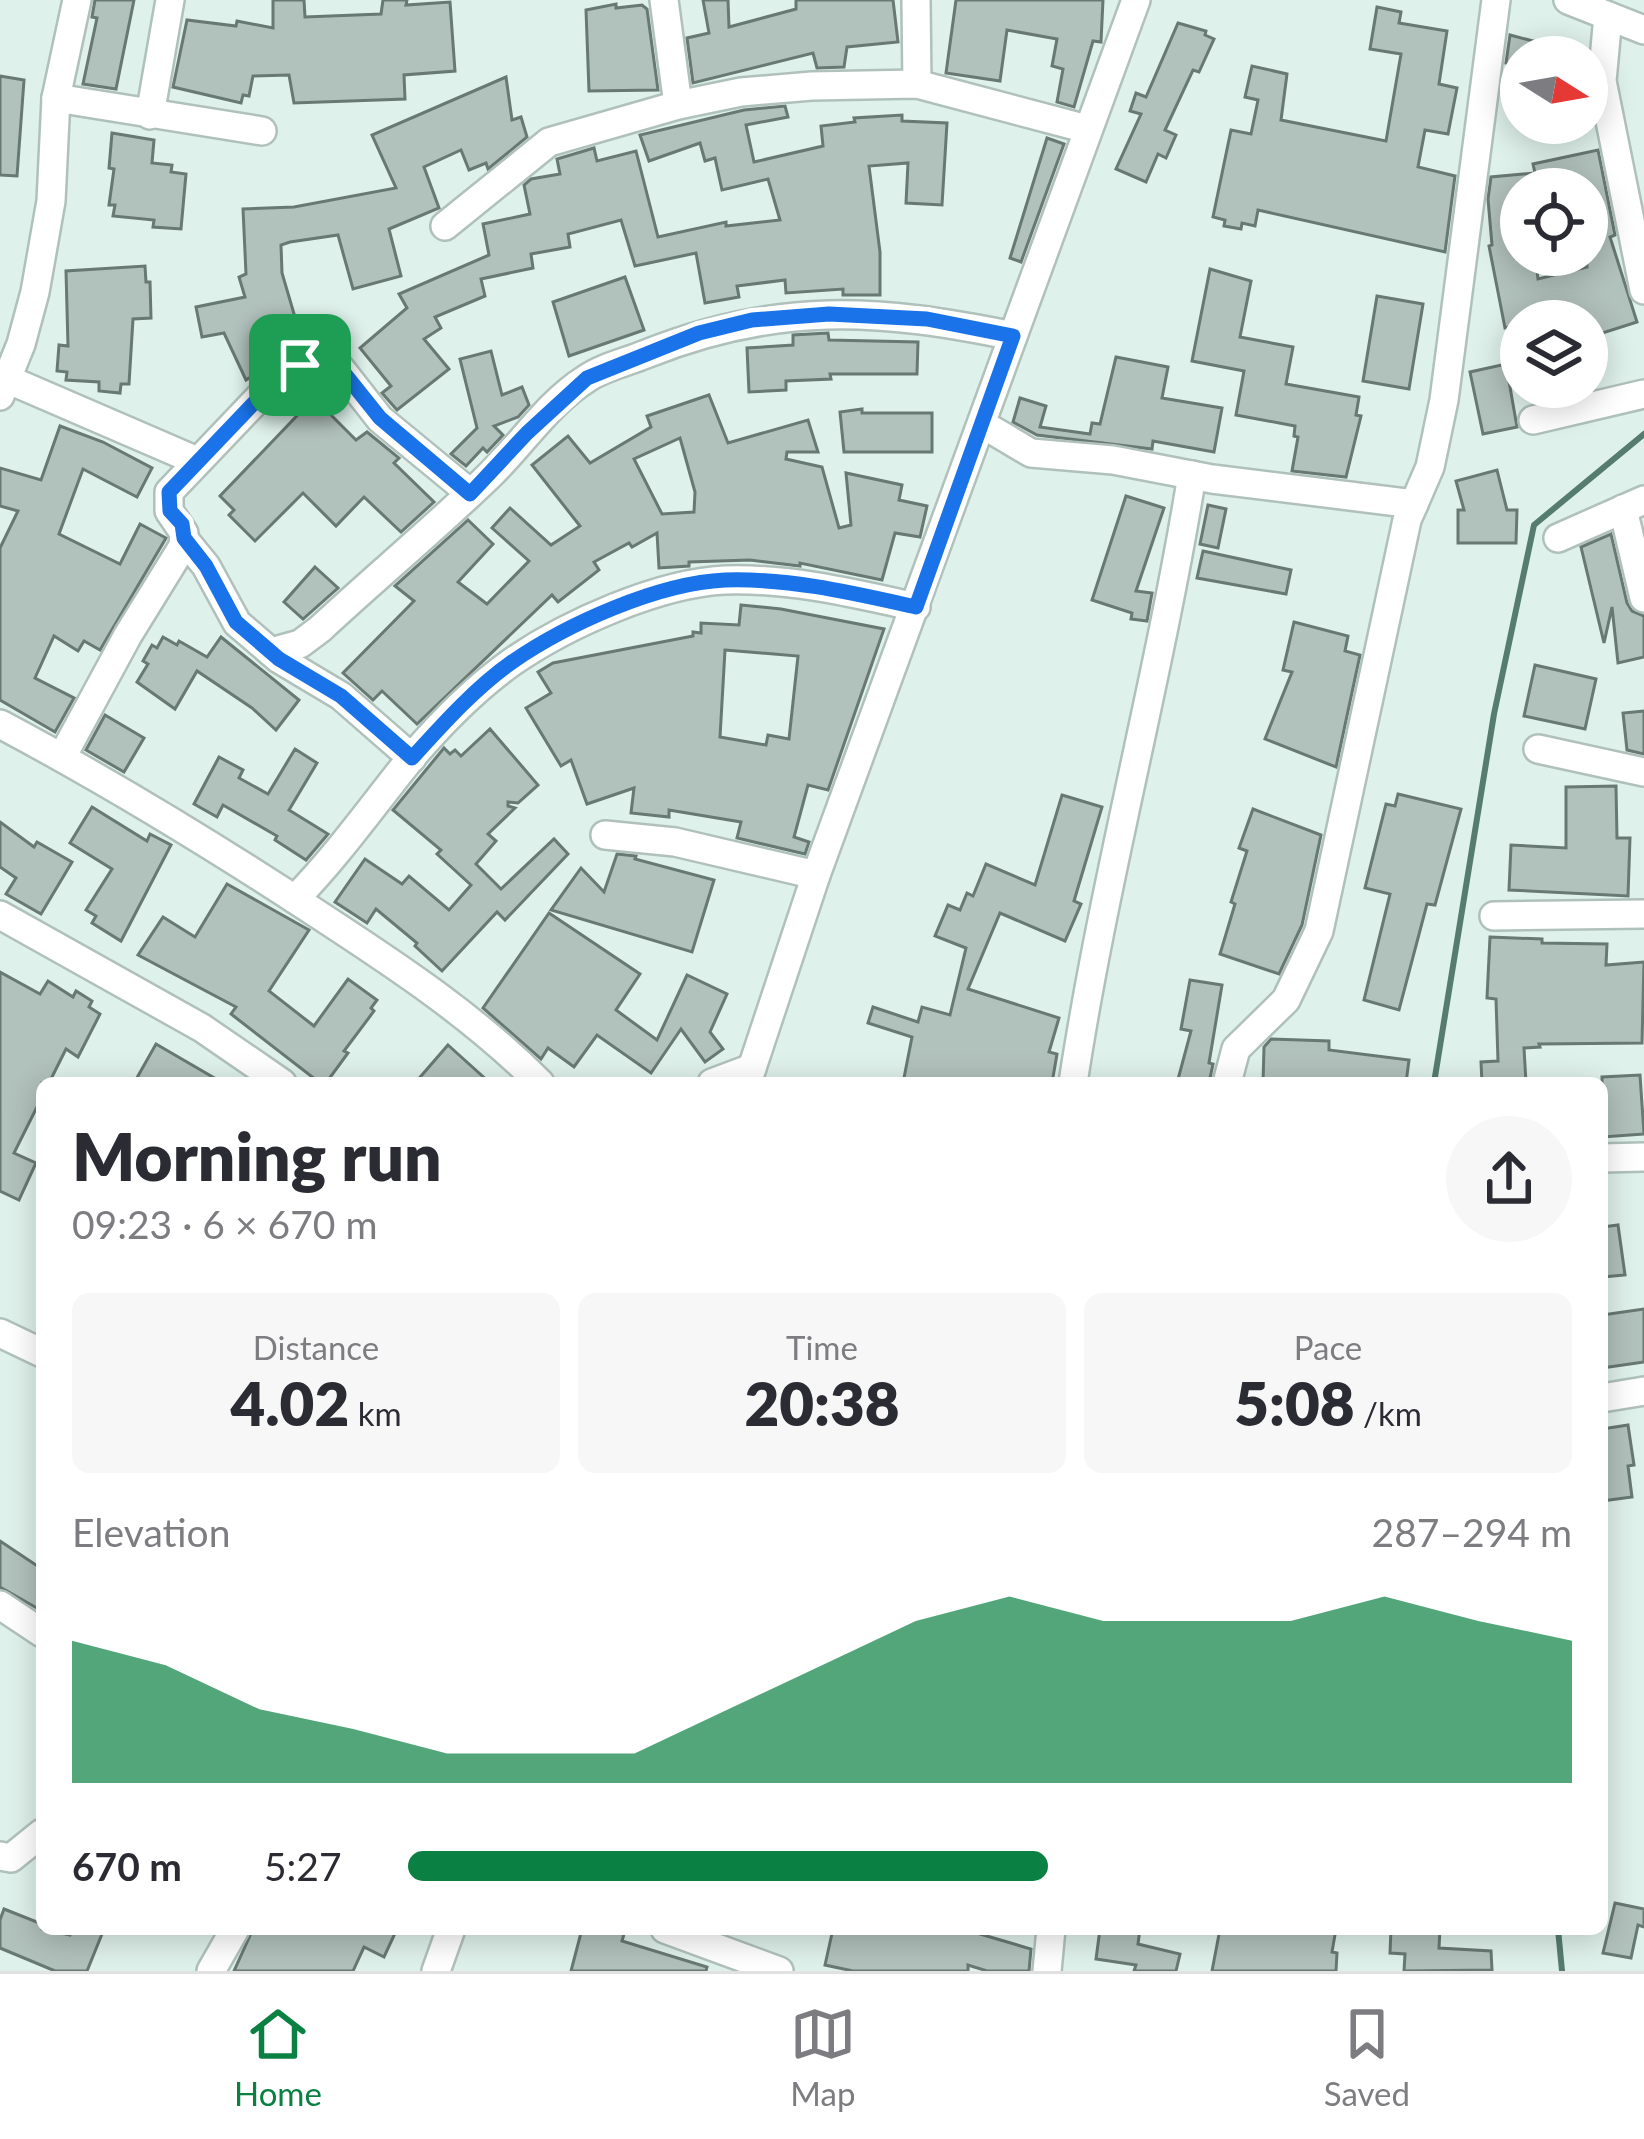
<!DOCTYPE html>
<meta charset="utf-8">
<style>
body{margin:0;font-family:Lato,sans-serif;background:#f7f7f7;color:#2b2b33;height:100vh;display:flex;flex-direction:column;font-size:45px;white-space:nowrap}
*{box-sizing:border-box;margin:0}
p{font-size:39px;color:#7c7c81}
.icon{flex:none;width:66px;height:66px;fill:none;stroke:currentColor;stroke-width:2;stroke-linecap:round;stroke-linejoin:round}
.map{position:relative;flex:1;overflow:hidden}
.drawer{position:absolute;left:36px;top:1077px;width:1572px;height:858px;display:flex;flex-direction:column;background:#fff;border-radius:18px;box-shadow:0 6px 30px #0003}
.drawer>*{flex:none}
.needle{width:78px;rotate:101deg}
.tools{position:absolute;left:1500px;top:36px;display:grid;gap:24px}
.tools a{display:grid;place-items:center;width:108px;height:108px;border-radius:50%;background:#fff;box-shadow:0 6px 30px #0003;font-size:60px}
.pin{position:absolute;display:grid;place-items:center;width:102px;height:102px;color:#fff;margin:-51px;border-radius:24px;box-shadow:0 6px 18px #0006}
.round{display:grid;place-items:center;flex:none;width:126px;height:126px;border-radius:63px;background:#f7f7f7}
.overview{display:flex;align-items:center;justify-content:space-between;height:204px;padding:0 36px}
h1{font-size:66px;font-weight:800;line-height:90px}
.figures{display:grid;grid-template-columns:repeat(3,1fr);gap:18px;height:204px;padding:12px 36px}
.figures div{display:grid;align-content:center;border-radius:18px;background:#f7f7f7;text-align:center}
.figures b{font-size:60px;font-weight:800}
.figures small{font-size:33px;font-weight:400}
.figures p{font-size:33px}
.chart{height:336px;padding:24px 36px}
.chart p{display:flex;justify-content:space-between}
.chart svg{width:100%;height:216px;margin-top:12px;fill:#0b8043;opacity:.7}
ul{padding:0 36px;list-style:none;font-size:39px}
li{display:grid;grid-template-columns:192px 144px 1fr;align-items:center;height:90px}
li i{height:30px;border-radius:15px;background:#0b8043}
.menu{display:flex;justify-content:space-around;align-items:center;height:168px;border-top:3px solid #e1e1e2;background:#fff;font-size:33px;color:#7c7c81}
.menu a{display:grid;justify-items:center;gap:6px}
.menu .current{color:#0b8043}
.map>svg:first-child{display:block}
.lines{fill:none;stroke-linecap:round;stroke-linejoin:round}
.stream{stroke:#567c70;stroke-width:6}
.building{fill:#b1c1bb;stroke:#687872;stroke-width:3;fill-rule:evenodd}
.minor-casing{stroke:#b0c1bb;stroke-width:32}
.minor{stroke:#fff;stroke-width:27}
.route-casing{stroke:#fff;stroke-width:24}
.route{stroke:#1a73e8;stroke-width:15}
</style>
<div class="map">
<svg width="1644" height="1971" viewBox="0 0 1644 1971">
<rect width="100%" height="100%" fill="#dff1eb"/>
<g class="lines">
<g class="stream">
<path d="M1434 1083 1494 714 1534 525 1644 434"/>
<path d="M1558 1929 1562 1971"/>
</g>
</g>
<g class="building">
<path d="M95 0H134L116 89 83 84 97 18 92 17Z"/>
<path d="M273 0H304L305 17 381 14 383 0H407L406 5 450 2 455 71 404 75 405 99 294 103 289 75 253 76 249 96 243 95 241 103 173 87 187 20 236 26 237 21 273 28Z"/>
<path d="M703 0H728L729 27 796 9V0H893L898 42 847 47 844 67 817 68 813 53 693 83 687 38 709 33Z"/>
<path d="M956 0H1103L1101 42 1093 41 1074 107 1057 102 1063 69 1052 66 1057 39 1007 30 1000 81 946 73Z"/>
<path d="M616 4V8L642 5 647 9 658 90 589 91 586 10Z"/>
<path d="M1377 7 1401 12 1399 23 1447 31 1439 84 1457 88 1448 134 1425 130 1418 167 1455 176 1445 252 1258 210 1255 226 1242 223 1241 229 1224 226 1225 220 1213 217 1231 130 1251 134 1258 100 1245 97 1252 66 1287 74 1281 120 1386 141 1401 54 1370 49Z"/>
<path d="M1178 23 1206 31 1205 35 1214 39 1199 72 1193 70 1165 130 1176 135 1166 158 1158 154 1146 182 1116 169 1141 114 1130 111 1136 93 1146 97Z"/>
<path d="M1510 35 1571 51 1570 57H1521V66L1506 63Z"/>
<path d="M0 76 24 80 17 176 0 175Z"/>
<path d="M506 77 512 120 521 117 527 137 488 169 486 163 469 170 461 150 424 167 439 208 389 229 401 276 353 289 338 235 290 242 281 245 282 273 297 324 282 328 285 341 251 351 260 371 246 380 224 333 202 337 196 307 245 297 239 277 246 274 243 209 294 207 396 188 372 135Z"/>
<path d="M785 106 788 117 746 125 754 162 823 146 821 126 855 122 854 118 902 115V121L947 123 942 205 906 203 908 163 869 166 880 252V295H843V289L786 293 785 280 737 286 739 297 705 303 696 253 635 266 621 220 568 234 570 247 531 254 533 268 481 279 485 296 435 317 441 328 424 339 449 369 397 410 382 393 391 386 360 348 407 308 399 294 489 255 483 224 530 214 524 185 531 179 560 174 557 159 594 148 597 161 636 151 658 237 726 222V226L780 220 768 179 722 190 715 158 705 161 700 143 649 161 640 135 744 110Z"/>
<path d="M112 133 154 140 152 163 172 165 171 172 186 174 181 229 153 227 154 220 113 216 115 205H109L114 169 109 168Z"/>
<path d="M1047 138 1064 144 1021 262 1010 258Z"/>
<path d="M1598 150 1615 235 1610 237 1637 322 1587 338V321H1565L1564 315 1521 321V324L1505 328 1489 246 1492 245 1488 199 1491 177 1535 173 1533 164ZM1521 189H1587V267L1538 279 1535 255H1521Z"/>
<path d="M145 266 146 282H150L151 318 133 319 129 384H121L120 393 99 391V382L66 380 67 372 57 371 59 345 68 346 66 271Z"/>
<path d="M1210 269 1251 281 1240 337 1293 347 1286 384 1359 397 1356 415 1361 416 1346 477 1292 471 1298 437 1294 436 1295 426 1236 415 1244 371 1192 361Z"/>
<path d="M625 277 644 330 569 356 553 302Z"/>
<path d="M1377 296 1423 304 1409 389 1363 381Z"/>
<path d="M828 333 829 340 918 342 917 374H830L831 379 786 381V390L749 392 747 348 793 345V335Z"/>
<path d="M491 351 502 395 522 387 529 405 518 417 494 426 503 435 487 452 483 448 466 466 451 454 477 428 460 359Z"/>
<path d="M1116 357 1168 367 1162 398 1222 408 1214 452 1153 441 1152 449 1037 435 1013 422 1020 398 1046 406 1040 427 1090 434 1092 423 1100 424Z"/>
<path d="M1506 364 1517 427 1483 434 1470 372Z"/>
<path d="M709 395 728 443 808 420 818 452H787L786 459 822 467 839 528 851 525 846 473 902 485 899 500 927 506 920 537 895 533 882 580 800 563V566L750 560 689 562V566L659 568 657 533 632 547 629 543 594 562 599 570 558 602 552 595 417 724 382 691 373 700 343 673 414 601 395 586 468 520 493 544 458 582 487 604 529 561 492 528 510 508 551 545 580 526 532 465 568 436 590 463 651 427 647 416ZM680 438 695 492 694 512 662 514 634 459Z"/>
<path d="M314 398 356 440 367 432 399 458 394 463 434 502 401 532 364 497 336 526 303 493 255 541 229 515 234 510 220 496Z"/>
<path d="M862 409V413H932V452H844L840 412Z"/>
<path d="M60 426 103 442 152 468 137 497 83 469 59 534 120 564 140 524 166 538 100 650 84 641 78 651 54 636 35 678 74 698 55 732 0 700V548L18 511 0 506V468L41 480Z"/>
<path d="M1497 470 1507 510H1517L1516 543H1458V510H1464L1456 481Z"/>
<path d="M1126 496 1164 508 1136 591 1152 593 1147 621 1131 619 1132 613 1092 600Z"/>
<path d="M1208 505 1226 509 1218 548 1200 544Z"/>
<path d="M1611 534 1627 603 1632 611 1644 616V657L1618 663 1612 607 1604 643 1581 547Z"/>
<path d="M1203 551 1291 570 1286 594 1197 578Z"/>
<path d="M315 567 338 588 303 619 284 602Z"/>
<path d="M741 605 781 609 884 629 828 790 808 785 794 837 809 842 805 854 737 838 741 822 669 810V817L631 813 634 788 587 804 571 760 561 766 526 708 551 693 538 672 553 663 693 636V632L701 633V623L739 625ZM725 650 798 656 789 739 768 735 766 745 720 737Z"/>
<path d="M1294 622 1348 636 1345 651 1360 655 1336 767 1265 739 1292 672 1283 670Z"/>
<path d="M163 637 177 645 179 641 207 657 221 637 299 700 276 730 252 708 197 671 175 709 137 682 148 664 143 661 152 645 157 648Z"/>
<path d="M1535 665 1596 679 1585 729 1524 716Z"/>
<path d="M1644 711V754L1627 750 1623 713Z"/>
<path d="M105 715 144 738 124 772 86 750Z"/>
<path d="M490 729 538 785 518 803 508 802V806L515 808 488 834 496 841 476 864 501 889 554 839 568 854 505 920 497 912 442 971 415 946 417 943 376 909 367 923 335 902 365 859 402 884 409 876 449 910 471 885 437 854 441 850 393 810 444 748 450 754 455 750 461 756Z"/>
<path d="M295 749 317 763 289 810 328 834 306 860 275 840 277 836 223 805 217 817 194 804 219 757 243 770 239 778 268 794Z"/>
<path d="M1616 786 1617 838H1630L1628 896 1509 890 1511 845 1566 848V787Z"/>
<path d="M1398 794 1461 809 1435 905 1427 904 1399 1010 1364 1000 1390 894 1365 888 1386 804 1395 806Z"/>
<path d="M1062 795 1102 807 1074 901 1081 904 1065 941 1000 913 968 989 1059 1018 1049 1052 1057 1054 1052 1083H903L912 1037 868 1023 873 1007 918 1022 922 1007 950 1015 966 948 935 936 948 905 960 910 967 893 973 896 986 864 1035 885Z"/>
<path d="M92 807 147 841 150 834 171 845 121 941 92 923 96 916 86 910 112 869 70 843Z"/>
<path d="M1253 809 1321 835 1302 925 1279 974 1220 954 1235 904 1231 902 1247 851 1239 848Z"/>
<path d="M0 822 34 847 37 842 72 862 41 914 6 894 16 878 0 867Z"/>
<path d="M617 854 636 856 635 859 714 880 692 952 551 910 581 868 604 892Z"/>
<path d="M227 884 309 930 269 991 314 1026 348 979 377 1000 371 1008 374 1011 344 1051 348 1053 326 1083H320L231 1014 236 1007 138 955 163 917 195 937Z"/>
<path d="M549 913 640 974 616 1010 657 1040 687 975 727 994 710 1032 723 1049 705 1062 681 1029 651 1073 597 1035 574 1067 548 1048 541 1059 483 1008Z"/>
<path d="M1490 937 1542 939V943L1607 944 1606 965 1644 962 1642 1043 1539 1044 1540 1047 1524 1048 1526 1083H1482L1481 1062 1498 1061 1496 999 1487 998Z"/>
<path d="M0 972 40 994 48 981 73 997 76 991 92 1001 89 1007 100 1014 78 1057 66 1049 49 1083H42V1097L14 1153 36 1163 19 1200 0 1191Z"/>
<path d="M1190 980 1222 985 1209 1063 1213 1064 1209 1083H1177L1191 1031 1181 1029Z"/>
<path d="M1271 1039 1329 1041V1050L1409 1060 1406 1083H1263L1264 1047Z"/>
<path d="M156 1044 223 1083H134Z"/>
<path d="M448 1045 490 1083H415Z"/>
<path d="M1640 1075 1644 1134 1603 1137 1602 1077Z"/>
<path d="M1618 1225 1625 1275 1602 1277V1227Z"/>
<path d="M1644 1309V1362L1602 1368V1315Z"/>
<path d="M1628 1425 1634 1465 1628 1466 1632 1497 1602 1501V1429Z"/>
<path d="M0 1541 42 1569V1611L0 1587Z"/>
<path d="M1615 1903 1644 1909V1927L1638 1925 1631 1958 1603 1953Z"/>
<path d="M4 1909 42 1924V1929L70 1935 73 1929H104L87 1971H55L0 1948V1920Z"/>
<path d="M253 1929H397L384 1957 364 1947 353 1971H234Z"/>
<path d="M582 1929 624 1934 622 1941 707 1967 706 1971H571Z"/>
<path d="M833 1929H963L1031 1949 1029 1971H987L968 1965V1971H853L825 1965Z"/>
<path d="M1100 1929H1140L1138 1944 1180 1954 1176 1971H1134L1136 1965 1096 1959Z"/>
<path d="M1220 1929H1336L1332 1952 1337 1953 1336 1971H1212Z"/>
<path d="M1391 1929H1440L1439 1948 1491 1951 1492 1970 1404 1971 1405 1954 1390 1953Z"/>
</g>
<g class="lines">
<defs>
<g id="minor">
<path d="M664 0 678 105"/>
<path d="M916 0 917 84"/>
<path d="M1568 0 1644 30"/>
<path d="M1608 16 1602 81 1644 290"/>
<path d="M56 98 262 131"/>
<path d="M150 115 170 0"/>
<path d="M445 226 549 142 678 105 741 92 812 86 917 84 1087 129"/>
<path d="M7 379 197 461"/>
<path d="M0 396 21 344 35 292 51 201 56 98 77 0"/>
<path d="M1533 420 1644 394"/>
<path d="M982 424 1031 453 1113 460 1212 479 1414 504"/>
<path d="M1623 509 1644 598"/>
<path d="M1558 538 1644 500"/>
<path d="M184 539 206 566 237 623 279 659 341 696 412 758"/>
<path d="M271 652 300 644 320 629C376 577 435 528 490 475 522 444 548 403 586 379 603 367 627 362 646 354 777 302 877 308 1013 336"/>
<path d="M0 724C111 783 217 848 322 917 400 968 474 1017 540 1083"/>
<path d="M1538 749 1644 772"/>
<path d="M62 757 128 635 183 546 184 533 169 511V492L272 384 300 365 322 362 340 368 380 419 470 493"/>
<path d="M605 835 675 842 816 875"/>
<path d="M295 899C338 855 373 805 412 757 440 724 477 687 512 662 567 624 659 583 725 580 791 578 853 593 916 607"/>
<path d="M0 915 202 1028 282 1083"/>
<path d="M1494 916 1644 914"/>
<path d="M712 1083 752 1068"/>
<path d="M747 1083 816 875 1136 0"/>
<path d="M1073 1083C1104 879 1159 679 1192 475"/>
<path d="M1227 1083 1236 1049 1286 1000 1319 931 1407 520 1430 467 1444 400 1496 0"/>
<path d="M1602 1158 1644 1157"/>
<path d="M0 1333 42 1353"/>
<path d="M1602 1398 1644 1391"/>
<path d="M0 1605 42 1633"/>
<path d="M0 1856 11 1858 42 1833"/>
<path d="M665 1929 779 1971"/>
<path d="M211 1971 235 1929"/>
<path d="M436 1971 451 1929"/>
<path d="M1047 1971 1051 1929"/>
</g>
</defs>
<use href="#minor" class="minor-casing"/>
<use href="#minor" class="minor"/>
</g>
<g class="lines">
<defs>
<path id="route" d="M829 314 927 319 1013 336 916 607C853 593 790 578 725 580 658 583 567 624 512 662 475 688 442 725 412 758L341 696 279 659 236 622 206 566 184 538 182 524 170 511 169 492 272 384 300 365 322 362 340 368 380 418 470 494 527 433 587 378 699 333 752 320Z"/>
</defs>
<use href="#route" class="route-casing"/>
<use href="#route" class="route"/>
</g>
</svg>
<div class="tools">
<a><svg class="needle" viewBox="-14 -14 28 28"><path d="M0-13l5 13h-10z" fill="#e53935"/><path d="M0 13l5-13h-10z" fill="#7c7c81"/></svg></a>
<a><svg class="icon" aria-label="locate" viewBox="0 0 24 24"><circle cx="12" cy="12" r="6"/><path d="M12 2v4M12 18v4M2 12h4M18 12h4"/></svg></a>
<a><svg class="icon" aria-label="layers" viewBox="0 0 24 24"><path d="M12 4l9 5-9 5-9-5zM3 14l9 5 9-5"/></svg></a>
</div>
<div class="pin" style="left:300px;top:365px;background:#1e9e55"><svg class="icon" aria-label="arrive" viewBox="0 0 24 24"><path d="M6 21V4h12l-3 4 3 4H6"/></svg></div>
<section class="drawer">
<div class="overview"><div><h1>Morning run</h1><p>09:23 · 6 × 670 m</p></div><a class="round"><svg class="icon" aria-label="share" viewBox="0 0 24 24"><path d="M12 15V3M7 8l5-5 5 5M5 13v7h14v-7"/></svg></a></div>
<div class="figures">
<div><p>Distance</p><b>4.02<small> km</small></b></div>
<div><p>Time</p><b>20:38</b></div>
<div><p>Pace</p><b>5:08<small> /km</small></b></div>
</div>
<div class="chart"><p><span>Elevation</span>287–294 m</p>
<svg viewBox="0 0 160 44" preserveAspectRatio="none"><path d="M0 44V15L10 20L20 29L30 33L40 38L50 38L60 38L70 29L80 20L90 11L100 6L110 11L120 11L130 11L140 6L150 11L160 15V44z"/></svg>
</div>
<ul>
<li><b>670 m</b>5:27<i style="width:55%"></i></li>
</ul>
</section>
</div>
<nav class="menu">
<a class="current"><svg class="icon" aria-label="home" viewBox="0 0 24 24"><path d="M3 11l9-7 9 7M6 9v11h12V9"/></svg>Home</a>
<a><svg class="icon" aria-label="map" viewBox="0 0 24 24"><path d="M3 6l6-2 6 2 6-2v14l-6 2-6-2-6 2zM9 4v14M15 6v14"/></svg>Map</a>
<a><svg class="icon" aria-label="saved" viewBox="0 0 24 24"><path d="M7 4h10v16l-5-4-5 4z"/></svg>Saved</a>
</nav>
